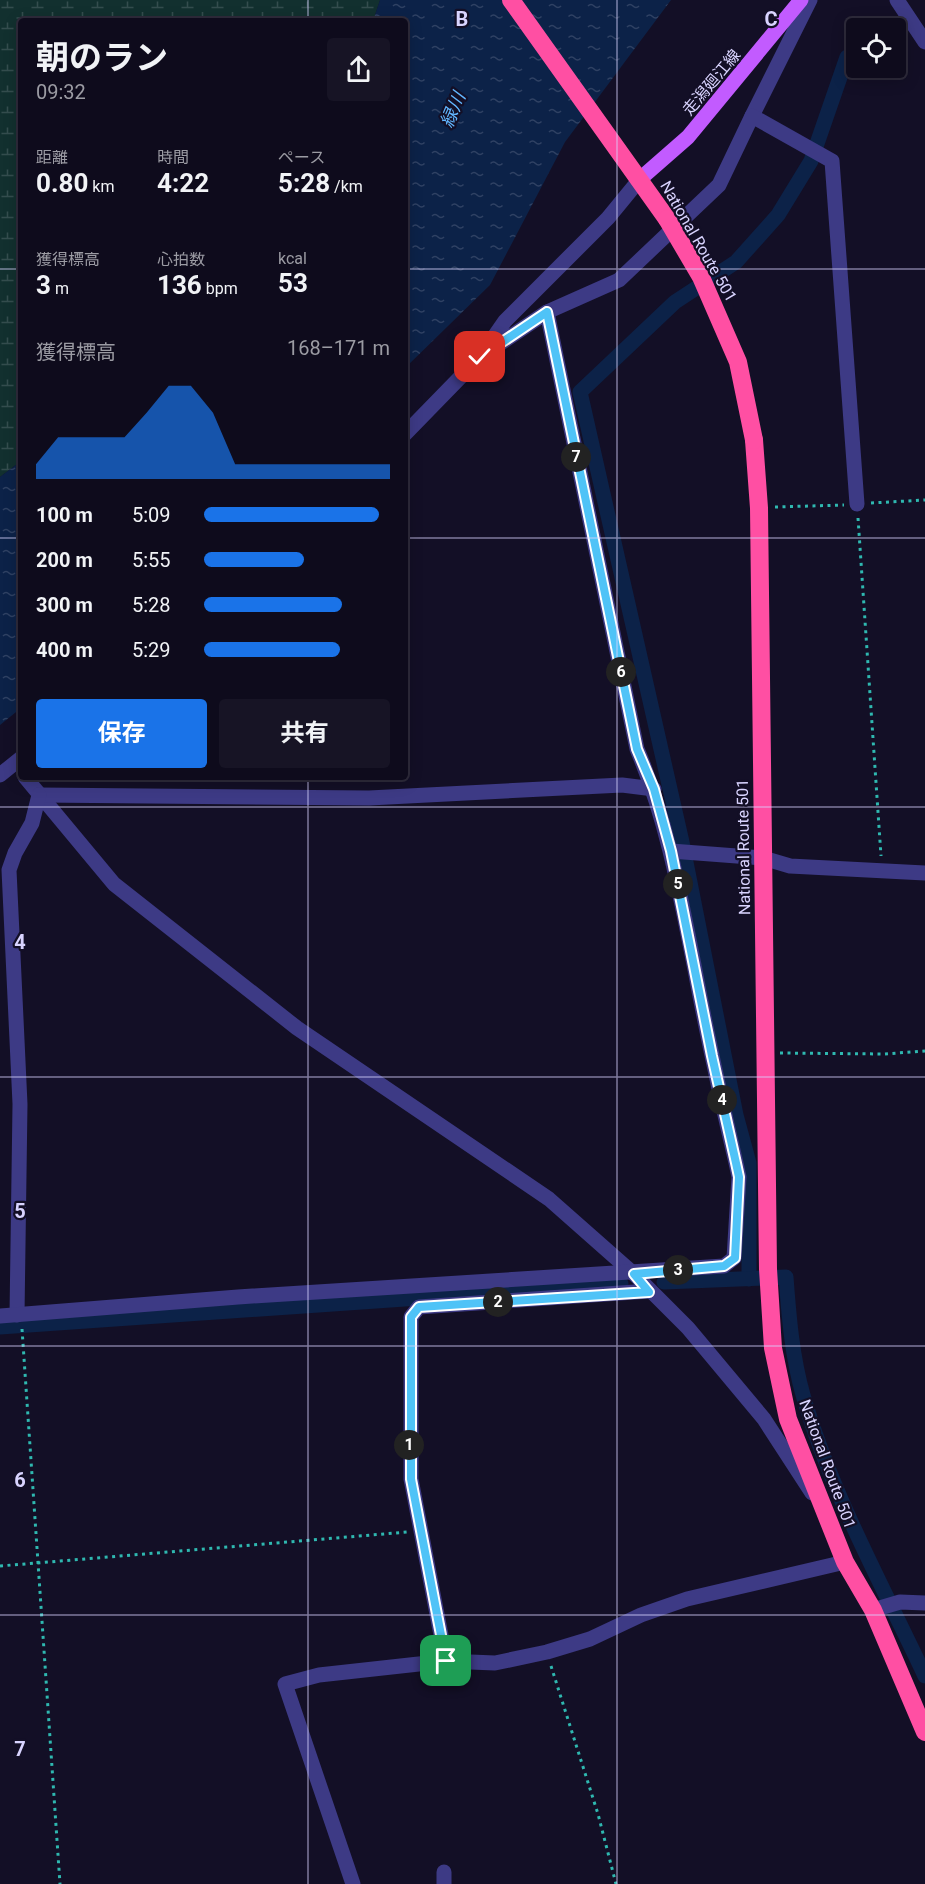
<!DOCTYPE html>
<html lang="ja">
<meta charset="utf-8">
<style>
body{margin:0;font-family:Roboto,"Noto Sans JP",sans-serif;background:#171425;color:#f1f3f6;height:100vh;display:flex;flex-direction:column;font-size:22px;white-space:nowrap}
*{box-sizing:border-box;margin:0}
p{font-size:20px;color:#9b9ba3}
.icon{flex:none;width:33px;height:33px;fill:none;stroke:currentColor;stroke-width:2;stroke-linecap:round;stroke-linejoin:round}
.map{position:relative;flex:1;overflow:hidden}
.side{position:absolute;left:18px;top:18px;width:390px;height:762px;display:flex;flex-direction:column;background:#0e0b1c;border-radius:6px;box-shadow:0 3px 15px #0003,0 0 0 2px #2e2b3b}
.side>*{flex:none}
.controls{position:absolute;left:846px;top:18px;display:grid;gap:12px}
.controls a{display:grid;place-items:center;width:60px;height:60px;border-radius:6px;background:#0e0b1c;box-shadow:0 3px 15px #0003,0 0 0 2px #2e2b3b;font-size:30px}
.pin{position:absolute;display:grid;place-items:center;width:51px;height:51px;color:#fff;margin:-26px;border-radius:12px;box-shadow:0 3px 9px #0006}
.km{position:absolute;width:30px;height:30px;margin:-15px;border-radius:50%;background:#222;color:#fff;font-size:16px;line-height:30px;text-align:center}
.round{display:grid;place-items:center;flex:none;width:63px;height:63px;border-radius:6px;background:#171425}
.head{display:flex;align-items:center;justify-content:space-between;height:102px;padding:0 18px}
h1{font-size:33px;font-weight:700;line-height:45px}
.figures{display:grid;grid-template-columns:repeat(3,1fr);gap:9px;height:102px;padding:6px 18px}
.figures div{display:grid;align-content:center}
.figures b{font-size:26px;font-weight:700}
.figures small{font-size:16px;font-weight:400}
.figures p{font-size:16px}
.chart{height:168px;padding:12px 18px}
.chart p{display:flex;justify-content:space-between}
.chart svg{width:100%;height:108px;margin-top:6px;fill:#1a73e8;opacity:.7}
.cta{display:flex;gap:12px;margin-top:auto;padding:12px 18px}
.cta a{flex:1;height:69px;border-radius:6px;background:#1a73e8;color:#fff;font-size:24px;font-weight:700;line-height:69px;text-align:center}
.cta a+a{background:#171425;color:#f1f3f6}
ul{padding:0 18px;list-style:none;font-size:20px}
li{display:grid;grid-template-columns:96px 72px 1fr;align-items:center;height:45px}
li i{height:15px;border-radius:8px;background:#1a73e8}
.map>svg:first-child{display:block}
.wetland{fill:url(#wetland-marsh)}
.water{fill:url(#water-ripples)}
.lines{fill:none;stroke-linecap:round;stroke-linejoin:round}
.canal{stroke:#0c2248;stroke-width:15}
.path{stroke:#2fb8b0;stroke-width:3;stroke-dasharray:3 4.5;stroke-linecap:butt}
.minor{stroke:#3d3a85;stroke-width:15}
.major{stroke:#c25bff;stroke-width:15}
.highway{stroke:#ff4fa3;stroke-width:18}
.highway-bridge{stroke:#ff4fa3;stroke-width:18}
.route-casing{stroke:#fff;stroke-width:12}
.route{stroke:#4fc3f7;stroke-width:8}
.grid{fill:none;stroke:#d9d4ff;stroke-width:1.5;stroke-opacity:0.55}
.labels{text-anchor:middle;stroke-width:4.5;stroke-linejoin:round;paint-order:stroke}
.street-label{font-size:16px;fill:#d9d4ff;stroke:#130f26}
.water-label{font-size:18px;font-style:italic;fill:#62b6ff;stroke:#130f26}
.grid-label{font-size:20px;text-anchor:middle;font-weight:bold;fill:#d9d4ff;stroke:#130f26;stroke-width:4.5;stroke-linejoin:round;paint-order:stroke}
</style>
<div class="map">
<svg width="925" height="1884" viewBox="0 0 925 1884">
<defs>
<pattern id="wetland-marsh" width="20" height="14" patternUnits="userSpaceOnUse" patternTransform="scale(1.5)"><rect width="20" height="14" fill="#12302f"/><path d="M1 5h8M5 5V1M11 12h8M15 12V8" fill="none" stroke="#344d4e"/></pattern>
<pattern id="water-ripples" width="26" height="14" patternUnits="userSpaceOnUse" patternTransform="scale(1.5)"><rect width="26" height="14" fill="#0c2248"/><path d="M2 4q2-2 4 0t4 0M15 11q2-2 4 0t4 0" fill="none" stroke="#2f4163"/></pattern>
</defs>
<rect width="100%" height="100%" fill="#130f26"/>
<path class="wetland" d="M0 0H380L373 21H21V461L0 477Z"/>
<g class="water">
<path d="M380 0H671L565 142 490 285 405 368V21H373Z"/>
<path d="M21 461V708L0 725V477Z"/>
</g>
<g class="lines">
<g class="canal">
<path d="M749 1279V1163L736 1115 682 842 580 392 675 302 736 262 778 215 811 161 847 57 856 53"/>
<path d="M664 1282 786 1277C789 1317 792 1356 803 1395 831 1493 882 1584 925 1676"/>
<path d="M0 1327 621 1284"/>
</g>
<g class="path">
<path d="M871 503 925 500"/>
<path d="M775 507 844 505"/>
<path d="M858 518 881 856"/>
<path d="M780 1053 884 1054 925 1051"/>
<path d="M22 1329 60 1884"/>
<path d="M0 1566 408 1532"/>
<path d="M551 1666 598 1814 616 1884"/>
</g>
<g class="minor">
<path d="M897 0 925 42"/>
<path d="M752 116 810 0"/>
<path d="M480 357 547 312 619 280 719 185 752 116 832 161 857 504"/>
<path d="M405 434 480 357 505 321 608 218 640 179"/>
<path d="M0 775 21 758"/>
<path d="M25 777 114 884 297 1028 549 1199 634 1274 688 1328 764 1419 812 1493"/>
<path d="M39 795 369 798 622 785 654 789"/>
<path d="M671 851 763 858 790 866 925 873"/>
<path d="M17 1315 20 1104 9 870 15 853 32 823 39 795"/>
<path d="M0 1316 238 1297 724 1266 734 1258 739 1177 736 1163C721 1099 707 1035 695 970 680 894 667 820 637 749L547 312"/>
<path d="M873 1610 900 1602 925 1603"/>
<path d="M446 1661 411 1479V1317L419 1307 649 1291"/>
<path d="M444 1872V1884"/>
<path d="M353 1884 285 1684 319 1675 446 1661 495 1663 547 1652 590 1639 641 1615 687 1599 845 1562"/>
</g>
<path class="major" d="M640 179 688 137 801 0"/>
<g class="highway">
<path d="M511 0 667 219"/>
<path d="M754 440 759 508 768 1269 773 1348 788 1419 845 1562 873 1610 925 1732"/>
</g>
<path class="highway-bridge" d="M667 219 701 277 738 362 754 440"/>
</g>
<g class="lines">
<defs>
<path id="route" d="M446 1661 411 1479V1317L419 1307 649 1292 634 1274 724 1266 735 1258 739 1177 736 1163 712 1056 671 851 654 789 637 749 547 312 480 357"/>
</defs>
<use href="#route" class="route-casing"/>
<use href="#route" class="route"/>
</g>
<path class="grid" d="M308 0V21M617 0V1884M0 269H21M405 269H925M0 538H21M405 538H925M308 777V1884M0 807H925M0 1077H925M0 1346H925M0 1615H925"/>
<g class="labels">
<g class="street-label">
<text transform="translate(711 82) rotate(-50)" y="6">走潟廻江線</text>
<text transform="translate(699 241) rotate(60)" y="6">National Route 501</text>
<text transform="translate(743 847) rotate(-91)" y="6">National Route 501</text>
<text transform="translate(828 1464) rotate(70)" y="6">National Route 501</text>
</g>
<g class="water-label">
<text transform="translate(453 110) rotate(-67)" y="6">緑川</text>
</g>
</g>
<g class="grid-label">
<text x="462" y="26">B</text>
<text x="771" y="26">C</text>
<text x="20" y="949">4</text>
<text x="20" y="1218">5</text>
<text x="20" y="1487">6</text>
<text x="20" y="1756">7</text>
</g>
</svg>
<div class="controls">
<a><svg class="icon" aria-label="locate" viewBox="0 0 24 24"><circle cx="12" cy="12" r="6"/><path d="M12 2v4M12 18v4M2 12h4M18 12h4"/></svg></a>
</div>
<div class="pin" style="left:446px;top:1661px;background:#1e9e55"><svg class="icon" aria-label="arrive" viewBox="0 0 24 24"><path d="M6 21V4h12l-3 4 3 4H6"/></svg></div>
<div class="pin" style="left:480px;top:357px;background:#d93025"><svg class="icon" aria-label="check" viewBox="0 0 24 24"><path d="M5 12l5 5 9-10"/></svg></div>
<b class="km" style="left:409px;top:1445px">1</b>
<b class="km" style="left:498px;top:1302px">2</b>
<b class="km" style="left:678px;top:1270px">3</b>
<b class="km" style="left:722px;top:1100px">4</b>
<b class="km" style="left:678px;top:884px">5</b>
<b class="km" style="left:621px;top:672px">6</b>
<b class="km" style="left:576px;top:457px">7</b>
<section class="side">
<div class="head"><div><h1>朝のラン</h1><p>09:32</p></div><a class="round"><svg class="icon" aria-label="share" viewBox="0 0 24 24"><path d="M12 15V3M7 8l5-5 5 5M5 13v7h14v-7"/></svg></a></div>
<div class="figures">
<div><p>距離</p><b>0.80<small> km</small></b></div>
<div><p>時間</p><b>4:22</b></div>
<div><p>ペース</p><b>5:28<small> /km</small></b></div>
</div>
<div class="figures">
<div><p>獲得標高</p><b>3<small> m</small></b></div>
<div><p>心拍数</p><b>136<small> bpm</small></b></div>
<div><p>kcal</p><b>53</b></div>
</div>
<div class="chart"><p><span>獲得標高</span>168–171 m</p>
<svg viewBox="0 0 160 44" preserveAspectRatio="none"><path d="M0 44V38L10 27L20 27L30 27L40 27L50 17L60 6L70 6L80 17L90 38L100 38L110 38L120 38L130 38L140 38L150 38L160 38V44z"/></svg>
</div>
<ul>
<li><b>100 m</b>5:09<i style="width:94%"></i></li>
<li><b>200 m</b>5:55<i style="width:54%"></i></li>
<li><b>300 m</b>5:28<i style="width:74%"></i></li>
<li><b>400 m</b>5:29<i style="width:73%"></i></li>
</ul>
<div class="cta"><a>保存</a><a>共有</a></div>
</section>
</div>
